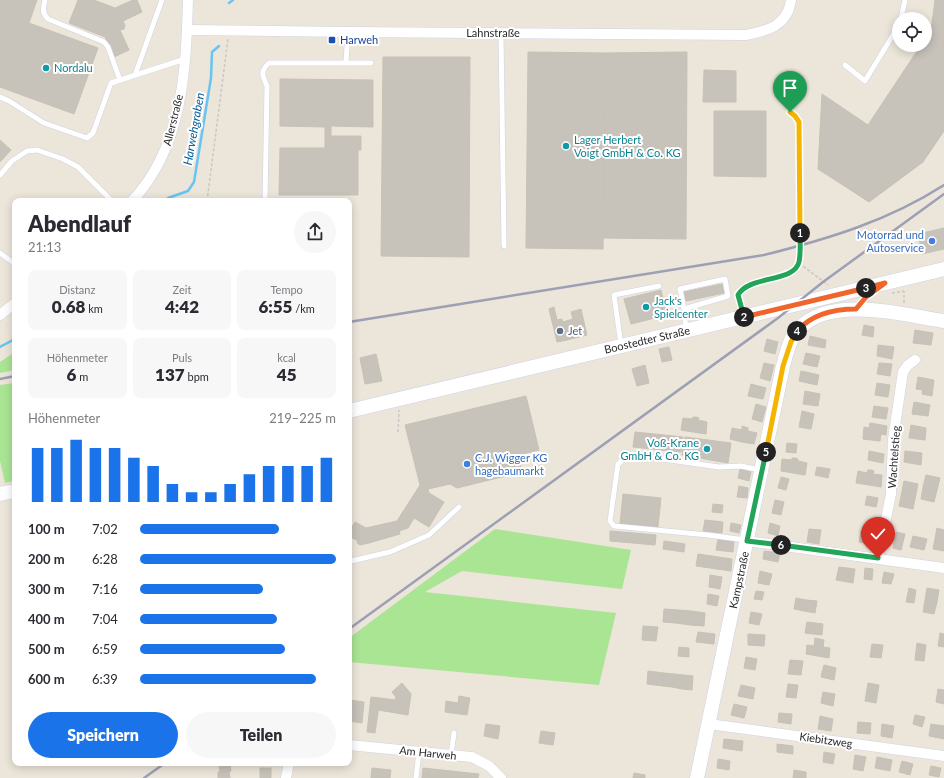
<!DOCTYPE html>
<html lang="de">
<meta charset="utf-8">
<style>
body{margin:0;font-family:Lato,sans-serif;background:#f7f7f7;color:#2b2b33;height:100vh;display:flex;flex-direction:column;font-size:15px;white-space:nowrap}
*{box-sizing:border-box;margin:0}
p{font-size:13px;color:#7c7c81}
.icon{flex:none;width:22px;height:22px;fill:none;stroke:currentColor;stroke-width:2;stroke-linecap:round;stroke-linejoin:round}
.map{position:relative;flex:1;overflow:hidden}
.sheet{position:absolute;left:12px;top:198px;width:340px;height:568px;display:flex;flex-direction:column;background:#fff;border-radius:8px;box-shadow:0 2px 10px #0003}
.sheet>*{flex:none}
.tools{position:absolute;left:892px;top:12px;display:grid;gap:8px}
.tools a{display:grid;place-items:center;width:40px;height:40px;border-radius:50%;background:#fff;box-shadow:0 2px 10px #0003;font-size:20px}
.pin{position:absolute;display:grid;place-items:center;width:34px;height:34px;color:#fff;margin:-41px -17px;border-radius:50% 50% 50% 0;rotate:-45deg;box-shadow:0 0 4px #0007}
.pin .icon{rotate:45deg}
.km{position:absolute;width:20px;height:20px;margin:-10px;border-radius:50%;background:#222;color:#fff;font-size:11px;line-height:20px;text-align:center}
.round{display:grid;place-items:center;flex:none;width:42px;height:42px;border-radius:21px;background:#f7f7f7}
.head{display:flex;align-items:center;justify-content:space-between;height:68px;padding:0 16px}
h1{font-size:22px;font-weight:800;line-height:30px}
.figures{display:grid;grid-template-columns:repeat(3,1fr);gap:6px;height:68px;padding:4px 16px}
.figures div{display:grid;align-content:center;border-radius:8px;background:#f7f7f7;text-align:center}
.figures b{font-size:17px;font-weight:800}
.figures small{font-size:11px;font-weight:400}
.figures p{font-size:11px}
.chart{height:112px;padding:8px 16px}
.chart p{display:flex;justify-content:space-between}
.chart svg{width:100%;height:72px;margin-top:4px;stroke:#1a73e8;stroke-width:6}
.button{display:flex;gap:8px;margin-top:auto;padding:8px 16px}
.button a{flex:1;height:46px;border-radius:24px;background:#1a73e8;color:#fff;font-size:16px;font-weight:800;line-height:46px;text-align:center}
.button a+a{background:#f7f7f7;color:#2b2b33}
ul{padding:0 16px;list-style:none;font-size:13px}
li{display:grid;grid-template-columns:64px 48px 1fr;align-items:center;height:30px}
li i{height:10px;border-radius:5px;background:#1a73e8}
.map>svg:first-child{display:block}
.green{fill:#aae594}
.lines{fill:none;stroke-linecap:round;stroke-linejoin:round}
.stream{stroke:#68c5f2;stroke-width:2.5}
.building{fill:#c7c2ba;stroke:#c7c2b4}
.lane-casing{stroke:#cfd2e3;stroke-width:6}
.street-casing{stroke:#cfd2e3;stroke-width:11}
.secondary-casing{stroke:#cfd2e3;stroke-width:15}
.path{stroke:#c7c7c7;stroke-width:1.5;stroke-dasharray:3 2;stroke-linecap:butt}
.lane{stroke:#fff;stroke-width:5}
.street{stroke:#fff;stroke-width:10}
.secondary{stroke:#fff;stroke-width:14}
.rail{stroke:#9d9fb4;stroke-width:2.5}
.split-1-casing{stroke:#fff;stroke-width:8}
.split-2-casing{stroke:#fff;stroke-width:8}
.split-3-casing{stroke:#fff;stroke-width:8}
.split-4-casing{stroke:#fff;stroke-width:8}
.split-5-casing{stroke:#fff;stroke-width:8}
.split-6-casing{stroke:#fff;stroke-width:8}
.split-7-casing{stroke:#fff;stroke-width:8}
.split-1{stroke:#f5b400;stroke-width:5}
.split-2{stroke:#22a559;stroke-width:5}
.split-3{stroke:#f0652b;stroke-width:5}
.split-4{stroke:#f0652b;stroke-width:5}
.split-5{stroke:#f5b400;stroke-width:5}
.split-6{stroke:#22a559;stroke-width:5}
.split-7{stroke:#22a559;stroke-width:5}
.transit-dot{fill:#1a4fb4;stroke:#fff;stroke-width:1.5}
.culture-dot{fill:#0f9aa8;stroke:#fff;stroke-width:1.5}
.shop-dot{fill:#3f7fe0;stroke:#fff;stroke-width:1.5}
.service-dot{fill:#5c6f8a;stroke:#fff;stroke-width:1.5}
.labels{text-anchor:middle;stroke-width:4;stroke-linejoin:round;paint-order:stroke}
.street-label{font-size:11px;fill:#292929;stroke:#fff}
.transit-label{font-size:11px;fill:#164399;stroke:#fff;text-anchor:start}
.culture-label{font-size:11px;fill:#0d838f;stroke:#fff;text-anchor:start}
.shop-label{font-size:11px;fill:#366cbe;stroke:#fff;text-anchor:end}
.service-label{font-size:11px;fill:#4e5e75;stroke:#fff;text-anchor:start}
.water-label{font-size:12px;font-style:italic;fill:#08609d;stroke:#fff}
</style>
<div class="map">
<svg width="944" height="778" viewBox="0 0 944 778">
<rect width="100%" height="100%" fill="#ece5da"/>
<g class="green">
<path d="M15 352V370L0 373V362Z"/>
<path d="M15 383V480L5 483 0 461V385Z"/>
<path d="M495 529 631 550 622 589 462 571 425 592 616 613 599 685 349 662V638Z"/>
</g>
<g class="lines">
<g class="stream">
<path d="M229 3 233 0"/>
<path d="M164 201 168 198 188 191 194 182 211 78 212 52 219 46"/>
<path d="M0 347 15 339"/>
</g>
</g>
<g class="building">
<path d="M0 0H37L29 23 98 48 74 114 0 87Z"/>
<path d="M78 0H94L115 8 133 0H137L142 12 123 21 125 25 124 29 120 30 129 50 114 57 105 37 69 23Z"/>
<path d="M935 0H944V131L923 162 869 202 818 169 822 94 868 125 921 45H925V39L931 31Z"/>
<path d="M528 52 606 53 603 249 526 248Z"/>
<path d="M687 52 686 239 603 238 606 53Z"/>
<path d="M383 57H470L469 257 381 256Z"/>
<path d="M704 70 736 71V102H703Z"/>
<path d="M280 79 373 80V127L331 126V136H361V150H358V195H279L280 148H325V127L280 126Z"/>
<path d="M714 111H766V177L714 176Z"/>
<path d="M0 140 11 150 0 162Z"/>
<path d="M944 228V249L922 254 918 234Z"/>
<path d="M722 284 724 293 686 301 684 292Z"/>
<path d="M661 290 667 315 631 324 624 299Z"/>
<path d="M554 307 557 320 562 319 567 340 557 342 549 309Z"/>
<path d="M581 309 587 335 567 340 563 322 573 319 571 312Z"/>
<path d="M864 325 874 327 873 337 862 335Z"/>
<path d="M915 330 933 333 931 345 913 343Z"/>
<path d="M810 336 826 340 825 348 808 345Z"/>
<path d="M767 339 778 342 775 354 764 351Z"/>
<path d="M878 345 894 347 892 359 877 356Z"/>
<path d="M669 347 672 360 662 362 659 349Z"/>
<path d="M806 353 820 356 817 367 803 364Z"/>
<path d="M376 354 382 381 365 384 360 358Z"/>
<path d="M764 363 774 365 770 381 760 378Z"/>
<path d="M879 363 892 364 890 376 877 374Z"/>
<path d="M645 365 649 383 637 386 632 369Z"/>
<path d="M801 371 819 375 817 385 799 381Z"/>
<path d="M918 377 934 380 932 396 922 394 923 390 916 389Z"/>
<path d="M877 383 890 385 888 397 875 395Z"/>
<path d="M751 384 766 388 763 399 748 396Z"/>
<path d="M805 391 820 394 818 406 803 404Z"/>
<path d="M526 396 539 450 518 455 522 472 457 488 450 484 428 489 429 493 444 502 429 527 414 518 408 528 399 531 397 521 420 485 405 425Z"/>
<path d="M914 402 930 405 928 416 912 414Z"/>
<path d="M756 404 766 407 762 422 752 419Z"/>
<path d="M874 406 888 408 886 419 872 417Z"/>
<path d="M802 411 814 414 811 429 799 427Z"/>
<path d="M693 417H696L693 432 681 430 683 418 692 419Z"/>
<path d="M696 417 699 418 698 420 707 422 706 434 693 432Z"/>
<path d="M870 423 887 426 886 435 881 434 880 441 863 439 864 427 869 428Z"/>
<path d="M911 425 926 428 925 440 909 438Z"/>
<path d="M742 426 745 427 742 442 730 439 732 428 742 430Z"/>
<path d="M745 427 748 428V431L757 433 754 444 742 442Z"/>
<path d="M635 432 683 437 681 452 633 447Z"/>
<path d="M685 437 731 443 728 463 682 455Z"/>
<path d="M787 443 797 444 796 453 786 452Z"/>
<path d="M869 451 884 454 883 463 868 460Z"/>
<path d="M905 451 922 453 921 465 904 462Z"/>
<path d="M792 458H795L793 473 781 471 782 459 792 460Z"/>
<path d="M795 458 798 459V461L807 463 805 475 793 473Z"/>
<path d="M817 467 830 469 828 478 815 475Z"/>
<path d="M740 469 751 472 749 481 738 478Z"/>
<path d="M868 470H871L869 485 856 483 858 471 867 473Z"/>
<path d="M871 470 874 471 873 474 882 475 881 487 869 485Z"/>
<path d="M926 475 940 478 937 490 923 487Z"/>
<path d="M781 477 789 479 786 490 778 488Z"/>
<path d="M904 481 918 484 913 509 899 506Z"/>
<path d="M739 486 748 488 747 498 737 497Z"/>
<path d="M923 487 937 490 934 502 921 499Z"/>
<path d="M623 494 661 498 658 527 620 524Z"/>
<path d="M867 496 878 498 876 507 865 505Z"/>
<path d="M775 500 784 502 781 515 772 513Z"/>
<path d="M713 504 723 505 722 513 712 512Z"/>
<path d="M705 520 723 522 722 533 703 531Z"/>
<path d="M397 521 400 534 369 543 360 545 357 543 358 541 349 536V532L355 522 366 528Z"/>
<path d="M731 523 741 525 739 533 730 531Z"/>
<path d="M770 523 780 526 778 536 768 533Z"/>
<path d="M937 528 944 530V551L933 549Z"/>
<path d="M809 529 821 530 819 544 807 542Z"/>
<path d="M610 531 656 535 655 545 610 541Z"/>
<path d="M861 531 871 533 869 544 859 542Z"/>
<path d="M896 532 905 534 901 550 893 548Z"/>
<path d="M913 536 927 539 924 550 910 547Z"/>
<path d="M718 539 734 541 733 552 716 550Z"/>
<path d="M664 541 685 544 684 552 663 549Z"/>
<path d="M764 551 780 553 778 562 763 559Z"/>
<path d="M698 554 732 559 731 571 696 566Z"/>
<path d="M839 567 855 569 853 583 836 580Z"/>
<path d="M865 568 873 569 872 580 864 579Z"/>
<path d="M760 571 772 574 769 585 758 583Z"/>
<path d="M884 572 894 574 891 584 882 583Z"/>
<path d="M710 575 722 577 720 589 709 587Z"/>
<path d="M909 588 916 590 914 603 906 602Z"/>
<path d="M927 588 939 590 937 602 925 600Z"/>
<path d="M756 591 764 592 762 600 754 599Z"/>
<path d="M708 594 719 596 717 606 707 604Z"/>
<path d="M796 598 806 600 804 611 794 609Z"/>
<path d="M806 600 817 601 815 613 804 611Z"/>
<path d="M925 600 937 602 934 614 923 612Z"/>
<path d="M664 609 678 610 676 623 663 622Z"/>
<path d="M678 610 691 611 690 625 676 623Z"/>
<path d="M691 611 705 613 704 626 690 625Z"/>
<path d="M751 612 762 614 759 625 749 623Z"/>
<path d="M807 622 823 624 822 635 805 633Z"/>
<path d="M643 626 658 627 656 641 642 640Z"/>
<path d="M698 632 715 634 714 644 696 642Z"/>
<path d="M940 633 944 634V647L938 646Z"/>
<path d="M748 634 765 635 764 646 748 645Z"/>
<path d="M815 638 824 640 823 647 830 648 829 658 806 654 807 645 814 646Z"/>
<path d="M917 643 926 645 924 661 915 660Z"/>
<path d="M872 644 883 645 881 658 870 657Z"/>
<path d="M679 647 689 648V657L678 656Z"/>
<path d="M746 657 757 659 755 670 744 668Z"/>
<path d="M790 660 803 661 801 675 788 674Z"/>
<path d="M824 665 836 668 834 680 821 677Z"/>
<path d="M648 671 664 673 663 686 647 684Z"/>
<path d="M664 673 674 674 672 687 663 686Z"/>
<path d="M674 674 684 675 682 689 672 687Z"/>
<path d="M684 675 693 676 692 690 682 689Z"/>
<path d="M402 683 411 694 408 715 378 710 380 698 395 700 396 697 392 692Z"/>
<path d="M868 683 879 685 876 703 865 701Z"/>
<path d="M788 684 798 685 796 698 786 697Z"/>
<path d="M741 685 755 688 753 699 738 696Z"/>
<path d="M938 689 944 690V704L936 702Z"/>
<path d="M823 692 835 694 833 706 821 703Z"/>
<path d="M459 696 470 698 467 715 445 712 446 701 458 703Z"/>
<path d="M371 697 380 698 375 733 367 732Z"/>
<path d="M349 700 364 702 362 723 349 721Z"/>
<path d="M734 704 747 707 744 718 731 715Z"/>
<path d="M779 713 792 714 791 724 778 722Z"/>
<path d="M915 715 925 717 922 727 913 724Z"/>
<path d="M820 716 833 719 831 731 818 729Z"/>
<path d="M858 722 871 723 870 734 857 733Z"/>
<path d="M486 724 500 726 498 739 484 736Z"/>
<path d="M882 724 894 726 892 738 881 736Z"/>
<path d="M931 724 944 726V739L929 736Z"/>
<path d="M541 731 555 733 553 745 539 743Z"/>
<path d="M724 739 743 741 742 751 723 748Z"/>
<path d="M777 744 793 746V754L777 752Z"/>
<path d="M824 752 835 754 833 764 823 762Z"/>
<path d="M855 755 866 757 863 771 853 769Z"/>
<path d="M877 757 892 760 890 771 875 768Z"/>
<path d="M718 759 730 761 729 770 717 768Z"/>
<path d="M902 761 913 764 910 775 899 772Z"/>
<path d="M230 764 231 771 220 772 219 765Z"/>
<path d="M931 766 941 768 939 777 929 775Z"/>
<rect x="260" y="768" width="11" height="10"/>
<path d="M372 768 391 770 390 778H371Z"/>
<path d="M423 768 479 774 478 778H422Z"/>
<path d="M794 770 806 772V778H793Z"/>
<path d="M229 771 230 778H218V772Z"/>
<path d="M634 773 645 775V778H633Z"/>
</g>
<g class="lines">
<defs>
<g id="lane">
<path d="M45 0C43 8 42 13 48 19L104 42 108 47 120 80"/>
<path d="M901 19 905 0"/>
<path d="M501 34 504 246"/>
<path d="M346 62 348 32"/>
<path d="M845 65 865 81 899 25"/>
<path d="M135 75 162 0"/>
<path d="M0 97 9 101 44 123 87 138 93 133 111 83 185 59"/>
<path d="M0 175 12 161 27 151 37 150 63 159 78 167 112 201"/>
<path d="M265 201 267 86C262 75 260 71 269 63H371"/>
<path d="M0 253 15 264"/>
<path d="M856 308 866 297 875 290"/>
<path d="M684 309 680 289 725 279 728 296 684 309 686 330"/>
<path d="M621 345 614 295 659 286"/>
<path d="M746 540 708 535 614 526 610 521 618 464 625 458 634 455 719 467 741 466 760 470"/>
<path d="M349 555 351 561 390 552 429 535 459 507"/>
<path d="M451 755 454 733"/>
<path d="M416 778 419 752"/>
</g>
<g id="street">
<path d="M187 30 348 32 746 35C768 31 788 25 791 0"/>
<path d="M132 201C183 147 186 70 188 0"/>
<path d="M0 315 15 303"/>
<path d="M747 541 944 568"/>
<path d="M878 558 891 494 893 439 903 372 908 365 915 360"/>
<path d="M709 724 944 756"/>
<path d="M349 745 472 757 489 766 501 778"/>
<path d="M286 778 289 763"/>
</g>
<g id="secondary">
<path d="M349 411 944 269"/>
<path d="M0 494 15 491"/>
<path d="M697 778 783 366C786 356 788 344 794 335 823 292 902 315 944 321"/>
</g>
</defs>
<use href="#lane" class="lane-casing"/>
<use href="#street" class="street-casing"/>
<use href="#secondary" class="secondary-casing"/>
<g class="path">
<path d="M790 112 795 116 799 122 800 246 799 263 828 285"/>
<path d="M207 201 228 39"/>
<path d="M892 293 904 291"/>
<path d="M904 303V291"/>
<path d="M741 307 738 295C748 277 774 281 790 273 793 271 796 266 799 263"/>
<path d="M398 432 399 410"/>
</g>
<use href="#lane" class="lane"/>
<use href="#street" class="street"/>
<use href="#secondary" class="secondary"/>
<g class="rail">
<path d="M349 322 764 255C828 239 888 221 944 185"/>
<path d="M0 379 15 376"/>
<path d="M349 629 778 318 823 282 944 194"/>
<path d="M144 778 165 763"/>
</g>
</g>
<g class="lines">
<defs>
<path id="split-1" d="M790 112 795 116 799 122 800 233"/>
<path id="split-2" d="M744 317 738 295C749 275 794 283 799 262 801 253 800 242 800 233"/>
<path id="split-3" d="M744 317 866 288"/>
<path id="split-4" d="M797 331C812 314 833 309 856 309L866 297 885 283 866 288"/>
<path id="split-5" d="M766 452 783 366 791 342 797 331"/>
<path id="split-6" d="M766 452 747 541 781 545"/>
<path id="split-7" d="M781 545 878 558"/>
</defs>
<use href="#split-1" class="split-1-casing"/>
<use href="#split-2" class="split-2-casing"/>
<use href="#split-3" class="split-3-casing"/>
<use href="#split-4" class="split-4-casing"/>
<use href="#split-5" class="split-5-casing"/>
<use href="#split-6" class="split-6-casing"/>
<use href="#split-7" class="split-7-casing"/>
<use href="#split-1" class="split-1"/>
<use href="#split-2" class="split-2"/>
<use href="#split-3" class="split-3"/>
<use href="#split-4" class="split-4"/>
<use href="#split-5" class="split-5"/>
<use href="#split-6" class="split-6"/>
<use href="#split-7" class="split-7"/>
</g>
<rect class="transit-dot" x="328" y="36" width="8" height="8" rx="2"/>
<g class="culture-dot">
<circle cx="46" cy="68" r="4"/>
<circle cx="566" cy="146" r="4"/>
<circle cx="646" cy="307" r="4"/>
<circle cx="707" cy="449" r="4"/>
</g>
<g class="shop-dot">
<circle cx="932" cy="241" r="4"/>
<circle cx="467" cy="464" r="4"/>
</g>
<circle class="service-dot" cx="560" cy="331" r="4"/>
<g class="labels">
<g class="street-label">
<text x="493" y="37">Lahnstraße</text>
<text transform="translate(173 120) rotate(-76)" y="4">Allerstraße</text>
<text transform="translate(647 340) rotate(-13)" y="4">Boostedter Straße</text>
<text transform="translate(894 457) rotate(-86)" y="4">Wachtelstieg</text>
<text transform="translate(739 580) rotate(-78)" y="4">Kampstraße</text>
<text transform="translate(826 740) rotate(8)" y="4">Kiebitzweg</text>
<text transform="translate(428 753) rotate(6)" y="4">Am Harweh</text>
</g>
<g class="transit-label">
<text x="340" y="44">Harweh</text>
</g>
<g class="culture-label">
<text x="54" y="72">Nordalu</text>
<text x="574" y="144">Lager Herbert<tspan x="574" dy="13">Voigt GmbH &amp; Co. KG</tspan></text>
<text x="654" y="305">Jack's<tspan x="654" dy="13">Spielcenter</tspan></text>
<text x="699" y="447" text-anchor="end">Voß-Krane<tspan x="699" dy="13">GmbH &amp; Co. KG</tspan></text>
</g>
<g class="shop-label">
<text x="924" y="239">Motorrad und<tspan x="924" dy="13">Autoservice</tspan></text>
<text x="475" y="462" text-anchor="start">C.J. Wigger KG<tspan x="475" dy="13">hagebaumarkt</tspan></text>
</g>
<g class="service-label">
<text x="568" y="335">Jet</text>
</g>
<g class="water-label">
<text transform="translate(194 129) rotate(-80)" y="4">Harwehgraben</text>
</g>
</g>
</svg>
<div class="tools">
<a><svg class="icon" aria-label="locate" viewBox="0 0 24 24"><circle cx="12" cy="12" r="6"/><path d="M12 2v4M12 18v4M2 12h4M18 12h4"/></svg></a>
</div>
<div class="pin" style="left:790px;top:112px;background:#1e9e55"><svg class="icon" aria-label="arrive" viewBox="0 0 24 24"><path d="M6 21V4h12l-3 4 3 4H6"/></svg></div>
<div class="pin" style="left:878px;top:558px;background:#d93025"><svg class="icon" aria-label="check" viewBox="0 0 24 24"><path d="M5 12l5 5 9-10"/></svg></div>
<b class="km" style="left:800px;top:233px">1</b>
<b class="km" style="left:744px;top:317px">2</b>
<b class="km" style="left:866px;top:288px">3</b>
<b class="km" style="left:797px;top:331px">4</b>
<b class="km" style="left:766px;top:452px">5</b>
<b class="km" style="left:781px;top:545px">6</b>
<section class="sheet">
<div class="head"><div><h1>Abendlauf</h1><p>21:13</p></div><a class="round"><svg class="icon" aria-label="share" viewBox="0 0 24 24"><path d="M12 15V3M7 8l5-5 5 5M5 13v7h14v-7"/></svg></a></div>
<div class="figures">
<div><p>Distanz</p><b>0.68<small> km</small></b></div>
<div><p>Zeit</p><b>4:42</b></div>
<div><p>Tempo</p><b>6:55<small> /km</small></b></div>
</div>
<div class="figures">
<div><p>Höhenmeter</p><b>6<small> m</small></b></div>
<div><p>Puls</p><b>137<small> bpm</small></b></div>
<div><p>kcal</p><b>45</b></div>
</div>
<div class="chart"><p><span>Höhenmeter</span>219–225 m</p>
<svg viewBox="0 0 160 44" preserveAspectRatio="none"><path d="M5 44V11M15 44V11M25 44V6M35 44V11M45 44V11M55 44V17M65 44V22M75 44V33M85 44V38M95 44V38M105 44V33M115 44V27M125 44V22M135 44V22M145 44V22M155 44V17"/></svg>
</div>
<ul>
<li><b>100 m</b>7:02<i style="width:71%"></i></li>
<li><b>200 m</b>6:28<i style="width:100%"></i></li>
<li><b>300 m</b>7:16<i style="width:63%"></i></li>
<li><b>400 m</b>7:04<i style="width:70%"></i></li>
<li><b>500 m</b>6:59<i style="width:74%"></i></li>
<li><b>600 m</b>6:39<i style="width:90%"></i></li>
</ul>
<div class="button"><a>Speichern</a><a>Teilen</a></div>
</section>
</div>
